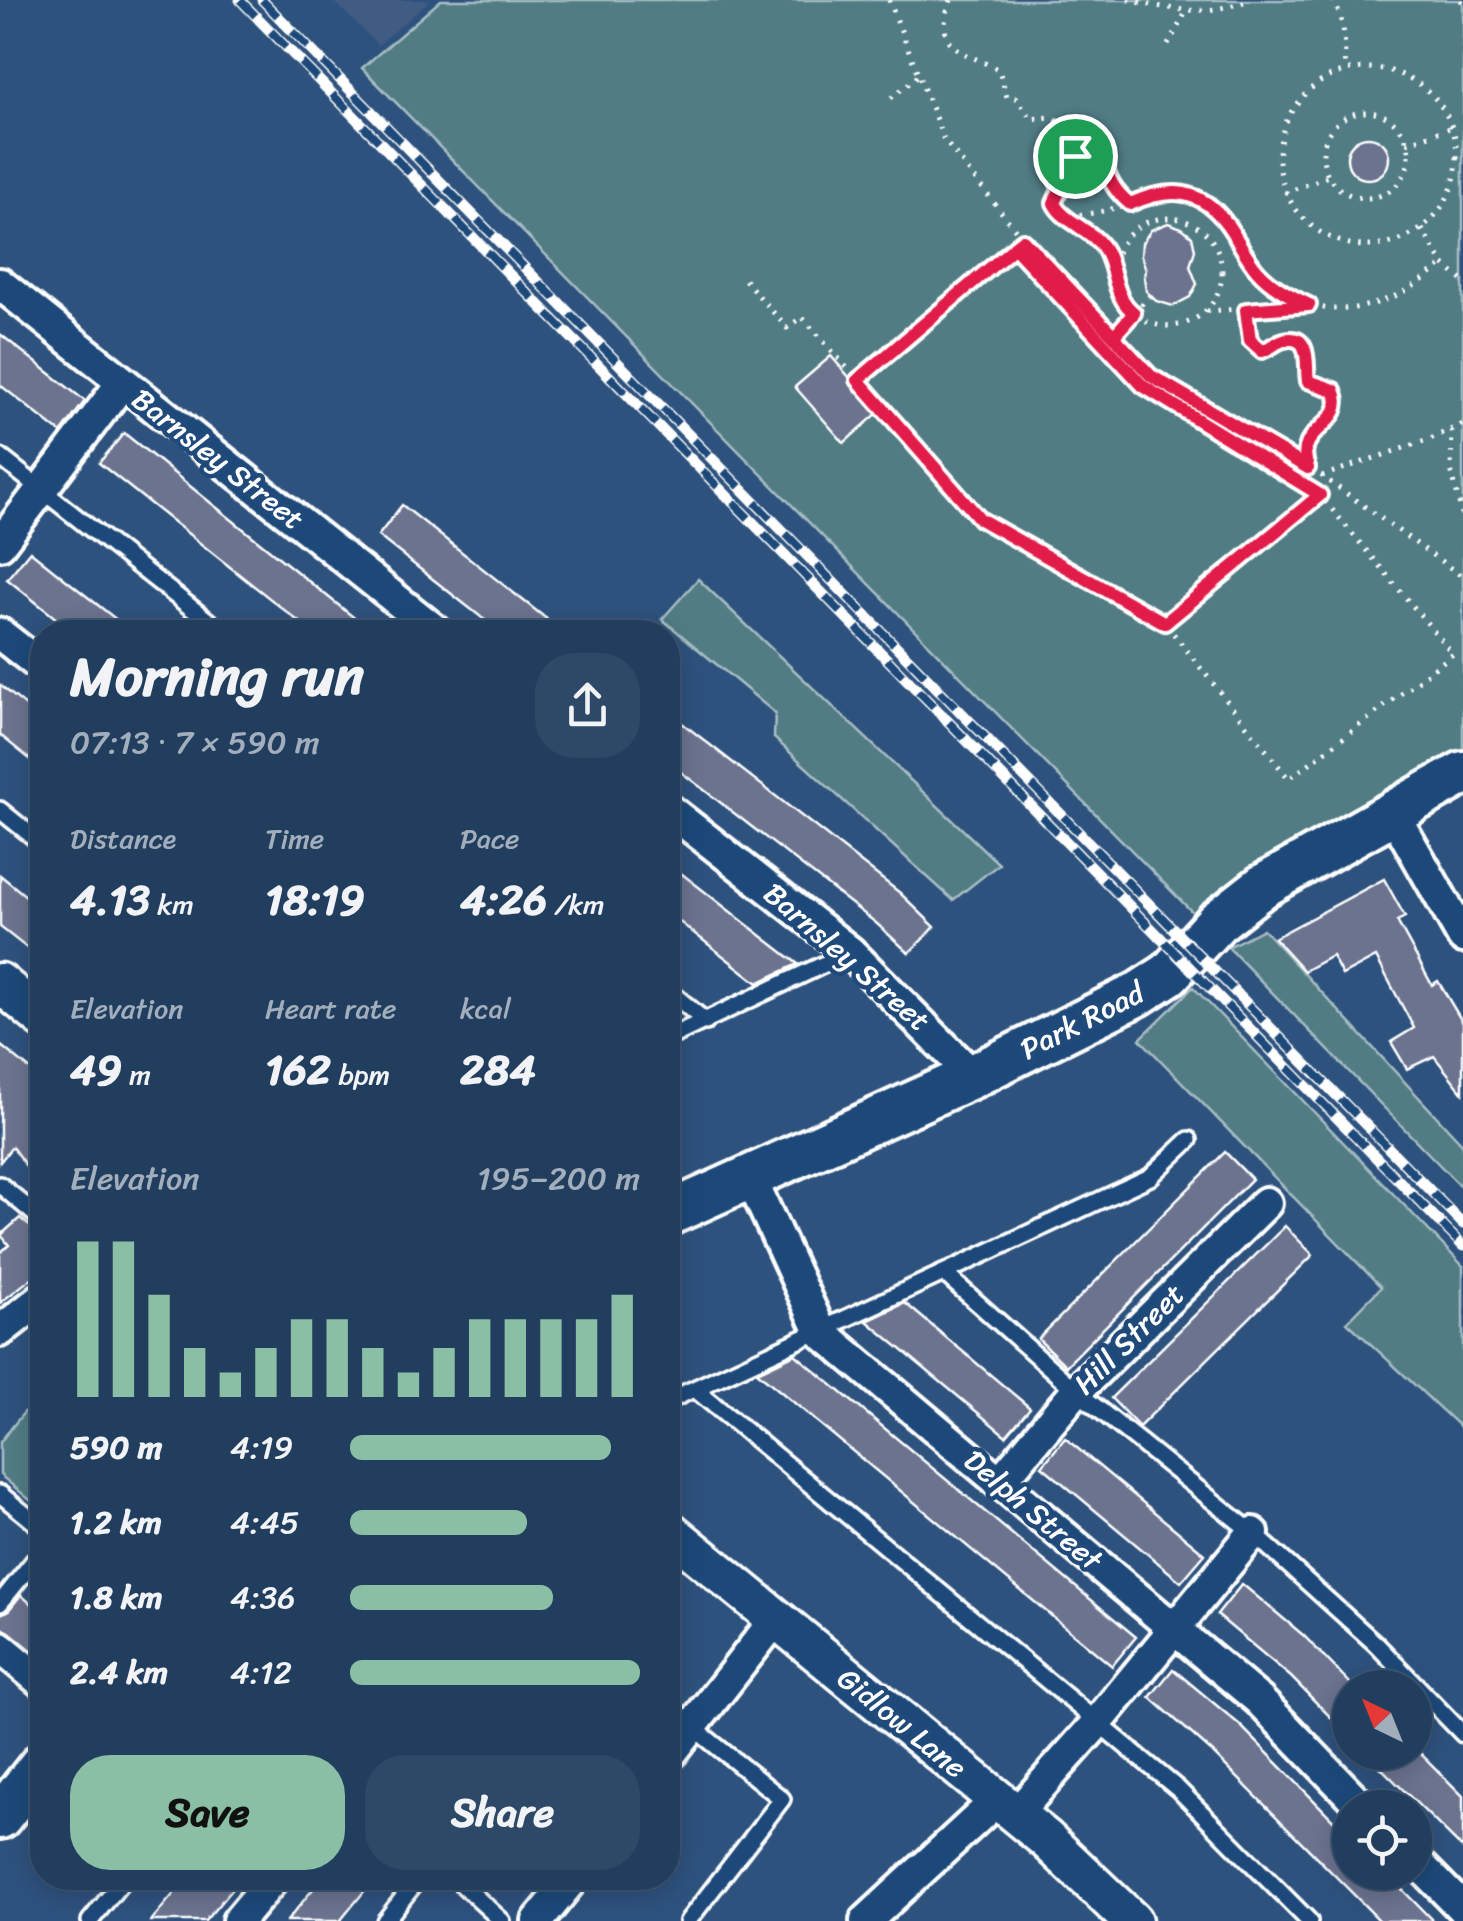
<!DOCTYPE html>
<meta charset="utf-8">
<style>
body{margin:0;font-family:Sriracha,sans-serif;background:#2e4967;color:#f1f3f6;height:100vh;display:flex;flex-direction:column;font-size:38px;white-space:nowrap}
*{box-sizing:border-box;margin:0}
p{font-size:32px;color:#a2aebc}
.icon{flex:none;width:55px;height:55px;fill:none;stroke:currentColor;stroke-width:2;stroke-linecap:round;stroke-linejoin:round}
.map{position:relative;flex:1;overflow:hidden}
.side{position:absolute;left:30px;top:620px;width:650px;height:1270px;display:flex;flex-direction:column;background:#223e5e;border-radius:40px;box-shadow:0 5px 25px #0003,0 0 0 2px #3f5773}
.side>*{flex:none}
.needle{width:65px;rotate:317deg}
.controls{position:absolute;left:1332px;top:1670px;display:grid;gap:20px}
.controls a{display:grid;place-items:center;width:100px;height:100px;border-radius:50%;background:#223e5e;box-shadow:0 5px 25px #0003,0 0 0 2px #3f5773;font-size:50px}
.pin{position:absolute;display:grid;place-items:center;width:85px;height:85px;color:#fff;margin:-42px;border:5px solid #fff;border-radius:50%;box-shadow:0 2px 10px #0007}
.round{display:grid;place-items:center;flex:none;width:105px;height:105px;border-radius:40px;background:#2e4967}
.summary{display:flex;align-items:center;justify-content:space-between;height:170px;padding:0 40px}
h1{font-size:55px;font-weight:800;line-height:75px}
.stats{display:grid;grid-template-columns:repeat(3,1fr);gap:15px;height:170px;padding:10px 40px}
.stats div{display:grid;align-content:center}
.stats b{font-size:42px;font-weight:800}
.stats small{font-size:28px;font-weight:400}
.stats p{font-size:28px}
.chart{height:280px;padding:20px 40px}
.chart p{display:flex;justify-content:space-between}
.chart svg{width:100%;height:180px;margin-top:10px;stroke:#8abfa5;stroke-width:6}
.button{display:flex;gap:20px;margin-top:auto;padding:20px 40px}
.button a{flex:1;height:115px;border-radius:40px;background:#8abfa5;color:#111;font-size:40px;font-weight:800;line-height:115px;text-align:center}
.button a+a{background:#2e4967;color:#f1f3f6}
ul{padding:0 40px;list-style:none;font-size:32px}
li{display:grid;grid-template-columns:160px 120px 1fr;align-items:center;height:75px}
li i{height:25px;border-radius:12px;background:#8abfa5}
.map>svg:first-child{display:block}
.built{fill:#415c83}
.green{fill:#517c84;stroke:#a8bec2;stroke-width:2.5}
.building{fill:#6c738f;stroke:#fff;stroke-width:2.5}
.lines{fill:none;stroke-linecap:round;stroke-linejoin:round}
.service-casing{stroke:#fff;stroke-width:22}
.minor-casing{stroke:#fff;stroke-width:38}
.tertiary-casing{stroke:#fff;stroke-width:45}
.secondary-casing{stroke:#fff;stroke-width:50}
.path{stroke:#fff;stroke-width:5;stroke-dasharray:2.5 8;stroke-linecap:butt}
.service{stroke:#1f4a7a;stroke-width:15}
.minor{stroke:#1f4a7a;stroke-width:30}
.tertiary{stroke:#1f4a7a;stroke-width:38}
.secondary{stroke:#1f4a7a;stroke-width:42}
.rail-casing{stroke:#fff;stroke-width:11}
.rail{stroke:#1f4a7a;stroke-width:8;stroke-dasharray:22;stroke-linecap:butt}
.route-casing{stroke:#fff;stroke-width:20}
.route{stroke:#e11d48;stroke-width:12}
.labels{text-anchor:middle;stroke-width:9;stroke-linejoin:round;paint-order:stroke}
.street-label{font-size:30px;fill:#fff;stroke:#1f4a7a}
</style>
<div class="map">
<svg width="1463" height="1921" viewBox="0 0 1463 1921">
<rect width="100%" height="100%" fill="#2e527e"/>
<filter id="ink" filterUnits="userSpaceOnUse"><feTurbulence type="fractalNoise" baseFrequency=".01" numOctaves="2"/><feDisplacementMap in="SourceGraphic" scale="20" xChannelSelector="R" yChannelSelector="G"/><feConvolveMatrix kernelMatrix="1 2 1 2 8 2 1 2 1" color-interpolation-filters="sRGB"/></filter>
<g filter="url(#ink)">
<path class="built" d="M333 0H430L378 45Z"/>
<g class="green">
<path d="M441 0H1463V750L1397 787 1196 916 362 68Z"/>
<path d="M698 579 999 864 953 900 774 738 775 713 662 619Z"/>
<path d="M1263 929 1463 1145V1189L1228 947Z"/>
<path d="M1193 987 1463 1266V1430L1347 1322 1381 1287 1140 1039Z"/>
<path d="M42 1390V1510L0 1475V1442Z"/>
</g>
<g class="building">
<circle cx="1368" cy="158" r="21"/>
<path d="M1168 223 1182 228 1192 236 1195 250 1190 266 1197 284 1190 297 1173 306 1156 301 1146 291 1144 277 1146 269 1141 256 1142 243 1151 230Z"/>
<path d="M0 334 85 401 61 433 0 385Z"/>
<path d="M831 356 879 412 844 443 795 387Z"/>
<path d="M124 433 211 503 372 632H312L99 463Z"/>
<path d="M402 505 548 620 537 632H500L378 536Z"/>
<path d="M30 551 65 579 132 632H73L7 579Z"/>
<path d="M0 685 42 719V769L0 735Z"/>
<path d="M668 712 900 893 935 927 909 953 876 923 668 762Z"/>
<path d="M668 863 763 937 798 964 758 983 668 913Z"/>
<path d="M0 875 42 909V960L0 927Z"/>
<path d="M1384 879 1405 917 1397 921 1432 985 1438 981 1463 1023V1093L1434 1056 1407 1069 1391 1042 1414 1028 1376 957 1342 975 1332 956 1304 971 1274 938Z"/>
<path d="M0 1045 42 1079V1188L12 1147 0 1162Z"/>
<path d="M1225 1152 1252 1179 1066 1366 1038 1339Z"/>
<path d="M20 1218 42 1236V1270L0 1303V1253L9 1245 1 1235Z"/>
<path d="M1285 1226 1313 1255 1139 1427 1111 1398Z"/>
<path d="M905 1303 1030 1408 1006 1436 867 1321Z"/>
<path d="M795 1354 1136 1637 1112 1666 757 1372Z"/>
<path d="M1065 1438 1205 1554 1181 1582 1042 1466Z"/>
<path d="M1242 1584 1303 1635 1350 1683V1737L1291 1677 1217 1615Z"/>
<path d="M21 1595 42 1613V1658L0 1626V1614L8 1611Z"/>
<path d="M1173 1669 1240 1725 1350 1837V1872H1385L1433 1921H1380L1212 1752 1150 1697Z"/>
<path d="M1415 1748 1463 1796V1849L1365 1752H1415Z"/>
<path d="M187 1878H241L205 1921H151Z"/>
<path d="M322 1878H375L340 1921H287Z"/>
</g>
<g class="lines">
<defs>
<g id="service">
<path d="M0 457 222 632"/>
<path d="M0 810 42 844"/>
<path d="M668 990 706 1022"/>
<path d="M668 1038 850 952"/>
<path d="M0 1185 42 1220"/>
<path d="M945 1274 1076 1391 1253 1533 1376 1644 1463 1734"/>
<path d="M696 1390 1178 1789 1309 1921"/>
<path d="M668 1401 1150 1177 1189 1140"/>
<path d="M0 1494 42 1528"/>
<path d="M0 1603 42 1551"/>
<path d="M668 1707 782 1799 688 1921"/>
<path d="M455 1878 502 1921"/>
<path d="M90 1921 125 1878"/>
<path d="M385 1921 419 1878"/>
</g>
<g id="minor">
<path d="M0 284 437 632"/>
<path d="M0 544 122 383"/>
<path d="M0 634 42 667"/>
<path d="M668 809 850 952 973 1076"/>
<path d="M1393 813 1463 937"/>
<path d="M751 1179 821 1332 1259 1700 1363 1808"/>
<path d="M0 1331 42 1298"/>
<path d="M999 1483 1076 1391 1266 1203"/>
<path d="M0 1647 42 1682"/>
<path d="M668 1757 775 1620"/>
<path d="M1015 1815 1097 1723 1253 1533"/>
<path d="M1415 1860 1463 1909"/>
<path d="M238 1921 274 1878"/>
<path d="M538 1921 573 1878"/>
<path d="M866 1921 997 1800"/>
</g>
<g id="tertiary">
<path d="M0 983 42 1018"/>
<path d="M668 1530 1046 1839 1132 1921"/>
</g>
<g id="secondary">
<path d="M668 1214 973 1076 1138 994 1169 974 1217 922 1263 886 1463 773"/>
<path d="M0 1817 42 1764"/>
</g>
</defs>
<use href="#service" class="service-casing"/>
<use href="#minor" class="minor-casing"/>
<use href="#tertiary" class="tertiary-casing"/>
<use href="#secondary" class="secondary-casing"/>
<g class="path">
<path d="M889 0 944 140 1030 248 1151 376 1322 476 1463 577"/>
<path d="M951 0C931 51 965 51 999 70L1007 97 1017 98 1031 119 1050 117 1069 124 1077 139 1106 164C1107 180 1117 194 1131 203 1109 210 1080 219 1058 212L1054 203 1060 191 1055 175 1075 156 1077 139"/>
<path d="M1128 0C1175 10 1203 17 1249 0"/>
<path d="M1333 0C1345 21 1346 46 1344 70"/>
<path d="M1461 0 1463 4"/>
<path d="M1168 45 1186 12"/>
<circle cx="1368" cy="157" r="89"/>
<path d="M891 98 918 76"/>
<circle cx="1366" cy="155" r="43"/>
<path d="M1407 143 1452 127"/>
<path d="M1285 193 1328 176"/>
<path d="M1131 203C1146 197 1165 188 1182 192 1221 200 1233 240 1255 267 1308 332 1387 314 1443 264"/>
<path d="M1068 217 1095 237 1112 267"/>
<circle cx="1168" cy="272" r="54"/>
<path d="M1422 229 1443 264 1463 281"/>
<path d="M745 280 787 328 802 317 981 519 1165 623 1289 779 1453 654 1320 495 1143 386 1014 247"/>
<path d="M1246 309C1246 327 1247 341 1262 351 1271 348 1276 342 1284 340 1313 333 1305 367 1307 381L1330 387 1337 394C1337 426 1297 432 1307 466"/>
<path d="M1207 311 1306 305"/>
<path d="M1113 336 1150 295"/>
<path d="M858 380 1023 240"/>
<path d="M1452 430 1451 469 1463 519"/>
<path d="M1322 476 1430 439 1463 424"/>
<path d="M1165 623 1320 495"/>
</g>
<use href="#service" class="service"/>
<use href="#minor" class="minor"/>
<use href="#tertiary" class="tertiary"/>
<use href="#secondary" class="secondary"/>
<defs>
<g id="rail">
<path d="M240 0 1463 1246"/>
<path d="M262 0 1463 1224"/>
</g>
</defs>
<use href="#rail" class="rail-casing"/>
<use href="#rail" class="rail"/>
</g>
</g>
<g class="lines" filter="url(#ink)">
<defs>
<path id="route" d="M1075 156 1055 174 1060 190 1054 203C1062 221 1091 229 1103 247 1117 268 1112 296 1134 313L1114 336 1023 240 858 380 980 519 1165 623 1320 495 1143 386 1014 247 1023 240 1151 376 1308 468C1292 426 1350 427 1334 390L1308 381C1305 367 1313 333 1284 340 1276 342 1271 348 1262 351L1250 340 1246 310 1309 305C1290 296 1271 286 1257 270 1245 256 1238 239 1227 224 1200 187 1169 187 1130 204 1118 194 1107 180 1106 164L1077 139 1075 156"/>
</defs>
<use href="#route" class="route-casing"/>
<use href="#route" class="route"/>
</g>
<g class="labels">
<g class="street-label">
<text transform="translate(218 459) rotate(38)" y="10">Barnsley Street</text>
<text transform="translate(847 957) rotate(41)" y="10">Barnsley Street</text>
<text transform="translate(1082 1021) rotate(-27)" y="10">Park Road</text>
<text transform="translate(1129 1339) rotate(-45)" y="10">Hill Street</text>
<text transform="translate(1033 1510) rotate(40)" y="10">Delph Street</text>
<text transform="translate(902 1723) rotate(39)" y="10">Gidlow Lane</text>
</g>
</g>
</svg>
<div class="controls">
<a><svg class="needle" viewBox="-14 -14 28 28"><path d="M0-13l5 13h-10z" fill="#e53935"/><path d="M0 13l5-13h-10z" fill="#a2aebc"/></svg></a>
<a><svg class="icon" aria-label="locate" viewBox="0 0 24 24"><circle cx="12" cy="12" r="6"/><path d="M12 2v4M12 18v4M2 12h4M18 12h4"/></svg></a>
</div>
<div class="pin" style="left:1075px;top:156px;background:#1e9e55"><svg class="icon" aria-label="arrive" viewBox="0 0 24 24"><path d="M6 21V4h12l-3 4 3 4H6"/></svg></div>
<section class="side">
<div class="summary"><div><h1>Morning run</h1><p>07:13 · 7 × 590 m</p></div><a class="round"><svg class="icon" aria-label="share" viewBox="0 0 24 24"><path d="M12 15V3M7 8l5-5 5 5M5 13v7h14v-7"/></svg></a></div>
<div class="stats">
<div><p>Distance</p><b>4.13<small> km</small></b></div>
<div><p>Time</p><b>18:19</b></div>
<div><p>Pace</p><b>4:26<small> /km</small></b></div>
</div>
<div class="stats">
<div><p>Elevation</p><b>49<small> m</small></b></div>
<div><p>Heart rate</p><b>162<small> bpm</small></b></div>
<div><p>kcal</p><b>284</b></div>
</div>
<div class="chart"><p><span>Elevation</span>195–200 m</p>
<svg viewBox="0 0 160 44" preserveAspectRatio="none"><path d="M5 44V6M15 44V6M25 44V19M35 44V32M45 44V38M55 44V32M65 44V25M75 44V25M85 44V32M95 44V38M105 44V32M115 44V25M125 44V25M135 44V25M145 44V25M155 44V19"/></svg>
</div>
<ul>
<li><b>590 m</b>4:19<i style="width:90%"></i></li>
<li><b>1.2 km</b>4:45<i style="width:61%"></i></li>
<li><b>1.8 km</b>4:36<i style="width:70%"></i></li>
<li><b>2.4 km</b>4:12<i style="width:100%"></i></li>
</ul>
<div class="button"><a>Save</a><a>Share</a></div>
</section>
</div>
